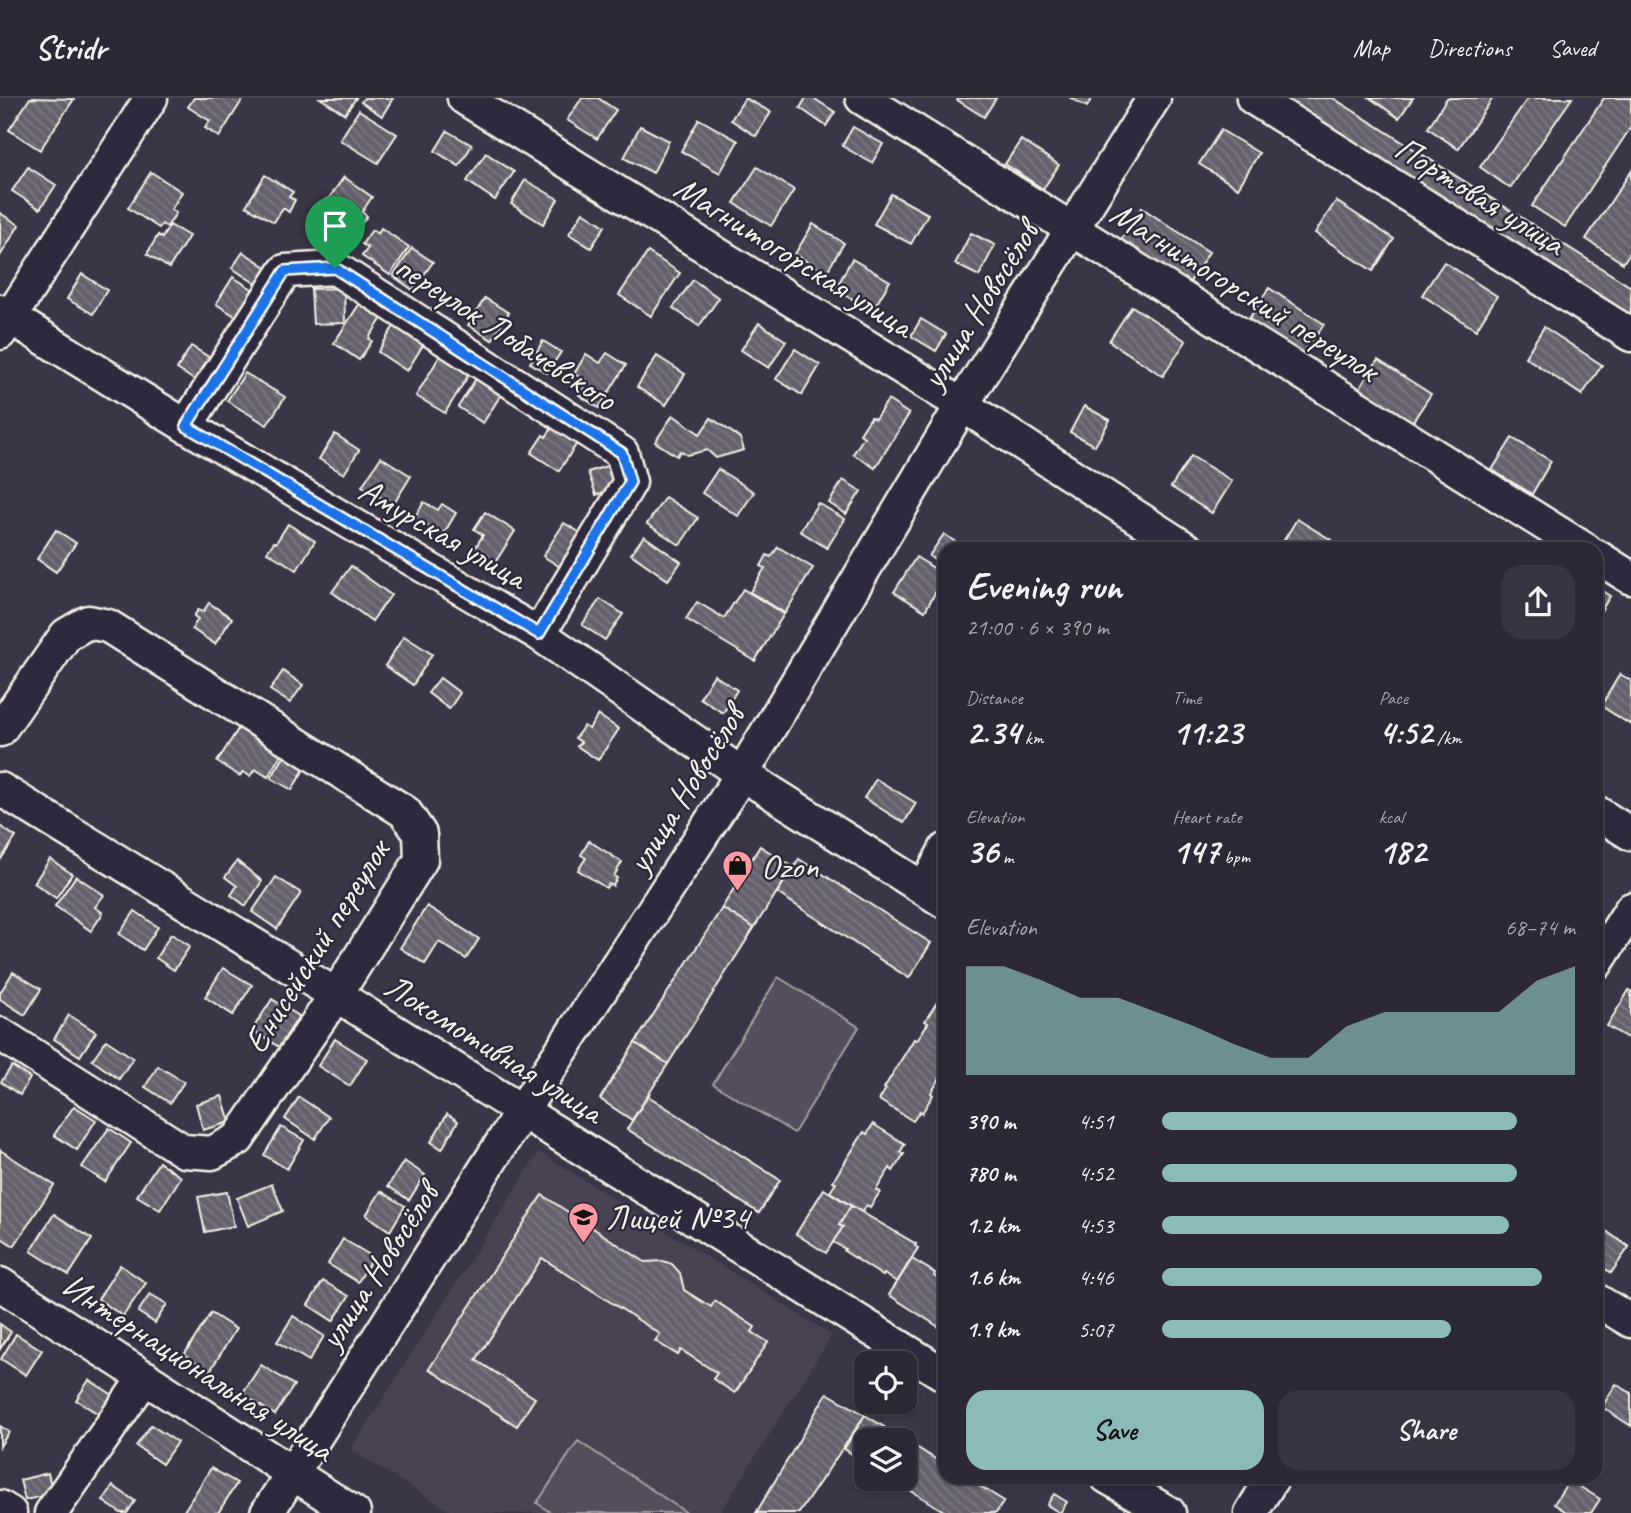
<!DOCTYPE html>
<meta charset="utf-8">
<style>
body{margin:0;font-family:Caveat,sans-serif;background:#383441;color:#f1f3f6;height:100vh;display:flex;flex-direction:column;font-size:26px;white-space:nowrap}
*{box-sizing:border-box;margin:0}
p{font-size:23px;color:#a6a6ad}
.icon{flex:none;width:38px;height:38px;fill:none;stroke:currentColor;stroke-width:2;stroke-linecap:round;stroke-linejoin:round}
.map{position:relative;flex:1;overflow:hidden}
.panel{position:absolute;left:938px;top:444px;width:665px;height:942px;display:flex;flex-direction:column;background:#2c2835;border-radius:21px;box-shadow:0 2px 5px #0004,0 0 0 2px #484450}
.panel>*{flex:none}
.fabs{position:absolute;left:854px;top:1253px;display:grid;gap:14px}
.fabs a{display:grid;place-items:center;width:63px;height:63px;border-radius:14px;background:#2c2835;box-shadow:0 2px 5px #0004,0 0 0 2px #484450;font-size:35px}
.pin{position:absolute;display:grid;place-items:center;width:60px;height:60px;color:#fff;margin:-72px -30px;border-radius:50% 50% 50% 0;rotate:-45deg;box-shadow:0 0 7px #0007}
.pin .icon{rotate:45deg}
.round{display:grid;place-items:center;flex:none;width:74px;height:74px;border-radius:21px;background:#383441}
.summary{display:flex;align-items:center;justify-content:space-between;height:119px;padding:0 28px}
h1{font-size:38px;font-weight:700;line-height:52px}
.figures{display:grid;grid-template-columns:repeat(3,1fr);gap:10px;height:119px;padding:7px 28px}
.figures div{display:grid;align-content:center}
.figures b{font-size:35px;font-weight:700}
.figures small{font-size:19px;font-weight:400}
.figures p{font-size:19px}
.chart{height:196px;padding:14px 28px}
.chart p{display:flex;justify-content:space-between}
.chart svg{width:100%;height:126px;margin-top:7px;fill:#8bbbb9;opacity:.7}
.primary-button{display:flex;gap:14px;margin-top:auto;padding:14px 28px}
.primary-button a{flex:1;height:80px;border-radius:21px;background:#8bbbb9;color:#111;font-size:28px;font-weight:700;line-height:80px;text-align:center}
.primary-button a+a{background:#383441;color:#f1f3f6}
ul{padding:0 28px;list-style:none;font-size:23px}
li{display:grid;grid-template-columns:112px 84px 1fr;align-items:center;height:52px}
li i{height:18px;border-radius:9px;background:#8bbbb9}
header{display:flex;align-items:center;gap:42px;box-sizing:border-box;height:98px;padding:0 35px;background:#2c2835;border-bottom:2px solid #484450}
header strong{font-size:33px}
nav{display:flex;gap:38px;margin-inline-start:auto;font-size:24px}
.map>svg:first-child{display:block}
.built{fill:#484352}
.green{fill:#534e5c;stroke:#a4a0a2;stroke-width:2}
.building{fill:url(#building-back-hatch);stroke:#f4f1e8;stroke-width:2}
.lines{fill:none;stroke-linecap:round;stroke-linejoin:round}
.minor-casing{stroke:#f4f1e8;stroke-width:37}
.minor{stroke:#2f2a3d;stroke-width:32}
.route-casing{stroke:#fff;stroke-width:14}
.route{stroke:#1a73e8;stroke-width:9}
.labels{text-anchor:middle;stroke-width:5;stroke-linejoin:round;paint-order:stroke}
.street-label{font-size:35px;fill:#f4f1e8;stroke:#2f2a3d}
.poi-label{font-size:35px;fill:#f4f1e8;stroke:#2f2a3d;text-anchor:start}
</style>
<header>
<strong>Stridr</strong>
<nav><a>Map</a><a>Directions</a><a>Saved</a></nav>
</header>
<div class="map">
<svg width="1631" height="1415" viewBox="0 0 1631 1415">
<defs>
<pattern id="building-back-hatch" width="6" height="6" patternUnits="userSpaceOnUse" patternTransform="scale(1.75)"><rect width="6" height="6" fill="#65616c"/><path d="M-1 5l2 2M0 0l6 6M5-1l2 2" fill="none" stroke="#7c7881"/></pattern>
</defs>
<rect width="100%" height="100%" fill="#3b3647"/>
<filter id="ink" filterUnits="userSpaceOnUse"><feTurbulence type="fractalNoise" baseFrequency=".0143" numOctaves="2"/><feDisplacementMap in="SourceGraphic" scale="14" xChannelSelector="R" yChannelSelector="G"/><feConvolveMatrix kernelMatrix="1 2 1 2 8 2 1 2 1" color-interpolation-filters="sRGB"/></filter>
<g filter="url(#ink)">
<path class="built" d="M539 1054 832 1237 720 1415H453L351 1352Z"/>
<g class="green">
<path d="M778 879 859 929 794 1035 713 986Z"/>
<path d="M578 1343 687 1415H551L537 1405Z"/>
</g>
<g class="building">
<path d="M30 0 74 1 40 52 9 32Z"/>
<path d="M194 0H242L243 1 219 39 205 30 210 23 188 9Z"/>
<path d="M320 0H356L345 16Z"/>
<path d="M364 0H393L382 18 361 4Z"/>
<path d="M582 0H598L616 12 597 41 567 22Z"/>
<path d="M745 0 771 14 756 38 731 22Z"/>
<path d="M806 0H813L835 14 826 28 800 10Z"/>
<path d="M958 0H996L984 19 957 2Z"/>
<path d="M1071 0H1092L1087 9Z"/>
<path d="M1284 0H1333L1631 189V219Z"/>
<path d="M1370 0H1413L1399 20Z"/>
<path d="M1447 0H1493L1458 51 1428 30Z"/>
<path d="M1528 0H1572L1510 90 1480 69Z"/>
<path d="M1604 0H1631V29L1565 129 1532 108Z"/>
<path d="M359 12 397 36 378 65 340 42Z"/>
<path d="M699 21 738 43 720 75 681 53Z"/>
<path d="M640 28 669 43 653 75 624 60Z"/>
<path d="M853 29 883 46 872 65 842 48Z"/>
<path d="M1221 32 1259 55 1238 90 1199 66Z"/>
<path d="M447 33 472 47 459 68 435 53Z"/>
<path d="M1021 42 1059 67 1043 91 1005 66Z"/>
<path d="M486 55 514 74 495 102 467 83Z"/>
<path d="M28 69 56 87 40 111 12 93Z"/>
<path d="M757 69 794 92 771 128 734 105Z"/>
<path d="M1631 73V153L1623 165 1586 141Z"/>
<path d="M151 74 182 94 171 112 176 115 167 129 162 126 159 130 128 110Z"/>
<path d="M265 77 293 94 289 99 295 102 289 114 283 110 274 124 246 108Z"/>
<path d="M344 79 372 99 362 114 367 118 349 143 336 135 341 127 332 120 335 116 327 113 324 108 325 102 329 100Z"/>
<path d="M525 82 558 101 543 126 511 106Z"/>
<path d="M891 96 928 116 911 146 874 126Z"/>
<path d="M1336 103 1394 141 1373 173 1315 135Z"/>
<path d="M1142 110 1209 154 1186 190 1118 146Z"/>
<path d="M583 114 605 128 591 150 569 136Z"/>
<path d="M0 115 19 127 0 158Z"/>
<path d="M813 126 844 145 826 175 795 156Z"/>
<path d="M170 127 189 138 169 170 147 156 158 137 162 140Z"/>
<path d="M381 130 409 149 390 177 362 158 368 150 362 146 372 132 378 136Z"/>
<path d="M971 135 995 147 979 178 955 166Z"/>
<path d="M412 150 433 164 413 192 393 178Z"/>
<path d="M243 154 271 172 261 189 232 170Z"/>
<path d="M648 154 680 175 651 218 619 197Z"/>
<path d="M852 161 890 183 873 212 835 192Z"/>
<path d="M1444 164 1497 198 1476 232 1422 197Z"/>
<path d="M82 176 107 192 93 216 67 201Z"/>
<path d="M233 179 257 194 240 221 216 206Z"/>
<path d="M693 182 719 200 699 228 673 210Z"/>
<path d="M344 190 345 225 313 226 311 191Z"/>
<path d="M1269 190 1324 226 1300 263 1245 227Z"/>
<path d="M485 200 509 215 492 242 468 227Z"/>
<path d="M360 205 382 220 369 240 372 243 359 262 334 245Z"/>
<path d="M1132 208 1186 243 1163 278 1109 243Z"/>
<path d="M921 221 946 236 936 253 911 238Z"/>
<path d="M397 223 426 242 407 273 378 254Z"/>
<path d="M759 225 786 243 769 270 741 252Z"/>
<path d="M1544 229 1602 267 1582 297 1525 259Z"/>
<path d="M543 243 561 254 547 275 530 265Z"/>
<path d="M191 248 214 262 199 285 177 271Z"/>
<path d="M795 251 820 267 802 297 776 281Z"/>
<path d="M607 255 626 267 599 310 579 297 588 284 574 276 586 256 600 265Z"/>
<path d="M441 256 471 273 445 315 416 298Z"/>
<path d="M657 258 685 276 666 307 637 289Z"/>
<path d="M1378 262 1431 296 1409 329 1357 294Z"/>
<path d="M245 275 285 299 267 327 227 303Z"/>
<path d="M479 276 504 292 483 325 458 309Z"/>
<path d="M888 302 909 316 875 370 853 356 864 339 860 336 871 319 875 321Z"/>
<path d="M1084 308 1110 322 1095 348 1070 334Z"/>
<path d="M673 317 700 336 711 320 740 340 744 352 716 360 707 352 687 357 680 353 677 358 655 344Z"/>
<path d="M556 323 581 339 559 373 531 355 543 337 546 339Z"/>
<path d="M335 336 359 352 344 376 319 361Z"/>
<path d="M1512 340 1551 363 1532 396 1492 372Z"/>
<path d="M1191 358 1232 383 1212 415 1171 389Z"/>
<path d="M381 359 411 378 393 407 362 388Z"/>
<path d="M616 365 624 388 596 397 588 374Z"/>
<path d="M718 371 754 394 738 418 702 395Z"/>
<path d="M843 382 861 393 846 416 829 405Z"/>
<path d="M665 399 698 420 680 447 647 426Z"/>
<path d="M424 404 438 412 442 406 456 415 443 437 414 420Z"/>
<path d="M818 405 845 421 827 450 800 433Z"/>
<path d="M485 414 515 433 493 468 472 455 483 437 474 431Z"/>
<path d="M1297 421 1338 446 1334 452H1278Z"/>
<path d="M564 425 589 440 568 474 543 458Z"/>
<path d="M288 426 315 443 297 472 267 454 274 444 276 445Z"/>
<path d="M56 432 76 445 56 474 37 461Z"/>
<path d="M944 436 967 452H945V469L929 458Z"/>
<path d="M644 438 681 464 668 482 631 456Z"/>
<path d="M778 449 813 470 785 515 750 494 765 470 761 468 767 457 771 459Z"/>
<path d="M916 459 945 477V501L935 495 925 513 894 494Z"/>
<path d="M351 468 391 497 372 523 332 494Z"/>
<path d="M1596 489 1610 498 1599 516 1596 515Z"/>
<path d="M743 491 784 516 755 563 686 521 697 504 724 520Z"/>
<path d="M600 501 623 516 605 542 582 527Z"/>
<path d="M209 505 232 520 215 546 192 531 198 521 194 518 198 512 203 514Z"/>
<path d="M404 538 432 556 413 587 385 568Z"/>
<path d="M283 573 303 587 290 605 270 592Z"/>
<path d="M1620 576 1631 583V627L1601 608Z"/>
<path d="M714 577 737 592 723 615 700 600Z"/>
<path d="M440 580 460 595 449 611 428 595Z"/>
<path d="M598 617 619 631 598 662 577 648 581 644 575 640 584 628 589 631Z"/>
<path d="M242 625 283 653 268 679 255 671 250 678 243 674 240 678 217 664Z"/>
<path d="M287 654 307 666 292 692 271 680Z"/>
<path d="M876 681 916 705 904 725 864 700Z"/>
<path d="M0 728 16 739 1 761 0 760Z"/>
<path d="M589 743 622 764 614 778 617 780 613 788 609 786 606 790 578 772 586 760 581 757Z"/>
<path d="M760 748 793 769 754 830 722 810Z"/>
<path d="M50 761 72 776 56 800 34 785Z"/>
<path d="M799 761 931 845 909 880 777 795Z"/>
<path d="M237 763 262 783 246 808 231 797 237 788 225 779Z"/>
<path d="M76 778 104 797 95 809 103 815 91 833 55 808Z"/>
<path d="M276 779 301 795 277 831 252 814Z"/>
<path d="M427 808 479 841 466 861 439 844 425 866 400 850Z"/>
<path d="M722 810 754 830 668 966 635 945Z"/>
<path d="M135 813 158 829 143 852 119 836Z"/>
<path d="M171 836 190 848 174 872 156 860Z"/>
<path d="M223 870 252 887 233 917 205 899Z"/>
<path d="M13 874 41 891 25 917 0 901V895Z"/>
<path d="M945 892V979L943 982 940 980 931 995 933 997 922 1015 920 1013 913 1023 879 1002 886 991 884 990 914 941 917 942 928 925 925 923Z"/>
<path d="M1629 892 1631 893V942L1607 928Z"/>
<path d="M272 901 299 918 279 949 252 932Z"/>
<path d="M69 917 96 934 80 958 54 941Z"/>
<path d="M335 941 367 961 350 988 318 968Z"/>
<path d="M106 942 133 960 119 981 92 962Z"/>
<path d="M635 945 668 966 632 1022 600 1001Z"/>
<path d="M12 968 30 980 20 997 1 984Z"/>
<path d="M158 968 184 984 170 1005 145 989Z"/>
<path d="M1596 986 1603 990 1596 1002Z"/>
<path d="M222 998 230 1024 203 1032 196 1006Z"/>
<path d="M648 998 780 1082 759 1115 627 1031Z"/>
<path d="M299 999 329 1019 315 1041 285 1021Z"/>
<path d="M74 1008 96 1022 77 1052 54 1037Z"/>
<path d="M447 1016 458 1023 442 1051 431 1044Z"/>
<path d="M873 1026 905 1046 900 1054 904 1056 893 1073 890 1070 876 1092 880 1094 870 1109 867 1107 862 1114 830 1094 836 1085 833 1083 864 1034 867 1036Z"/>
<path d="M281 1029 304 1042 287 1071 264 1057Z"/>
<path d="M109 1030 131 1045 105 1084 82 1069Z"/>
<path d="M0 1052 54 1087 14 1148 0 1139Z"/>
<path d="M404 1063 425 1077 409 1102 388 1088Z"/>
<path d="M159 1064 181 1079 160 1112 137 1098Z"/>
<path d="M272 1086 283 1113 248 1128 237 1100Z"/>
<path d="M824 1091 851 1108 839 1127 843 1129 826 1155 796 1136Z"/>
<path d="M381 1093 405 1108 390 1133 366 1117Z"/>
<path d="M227 1094 234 1128 205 1134 198 1099Z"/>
<path d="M542 1097 645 1164 663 1163 672 1166 680 1175 684 1192 711 1209 715 1203 755 1229 752 1234 768 1244 735 1295 713 1281 717 1275 681 1252 678 1257 655 1243 660 1236 542 1160 476 1262 535 1300 517 1328 429 1271Z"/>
<path d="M851 1108 916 1146 915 1148 918 1150 897 1184 884 1176 883 1178 844 1153 845 1151 833 1144 843 1129 839 1127Z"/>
<path d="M54 1116 92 1141 69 1177 31 1153Z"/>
<path d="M1596 1126 1629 1149 1611 1175 1596 1164Z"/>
<path d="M343 1141 373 1159 358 1184 328 1166Z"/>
<path d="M912 1161 935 1175 934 1178 945 1185V1233L889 1197Z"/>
<path d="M120 1167 146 1185 123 1218 98 1201Z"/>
<path d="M323 1183 349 1198 333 1223 308 1207Z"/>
<path d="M150 1196 167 1206 155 1225 138 1214Z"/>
<path d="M211 1215 236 1231 210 1273 184 1257Z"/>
<path d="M293 1218 324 1238 309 1263 277 1244Z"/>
<path d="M0 1226 11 1234 0 1251Z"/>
<path d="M16 1236 42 1252 26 1277 1 1261Z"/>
<path d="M261 1267 294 1287 275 1317 242 1296Z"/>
<path d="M89 1282 113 1297 100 1317 76 1302Z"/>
<path d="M1616 1286 1631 1295V1328L1602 1309Z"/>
<path d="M827 1295 865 1317 799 1415H756Z"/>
<path d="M865 1317 945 1367V1379H965L1004 1403 996 1415H947L892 1381H905V1342H866V1365L844 1351Z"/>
<path d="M151 1327 177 1344 162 1366 136 1348Z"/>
<path d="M0 1328 9 1334 0 1348Z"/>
<path d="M211 1370 237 1385 218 1415H188L184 1413Z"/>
<path d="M48 1375 53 1396 25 1402 20 1382Z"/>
<path d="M1347 1379H1364L1359 1387Z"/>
<path d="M1569 1382 1600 1401 1591 1415H1568L1554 1406Z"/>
<path d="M113 1388 135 1403 127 1415H121L103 1403Z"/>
<path d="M1054 1396 1067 1404 1060 1415 1047 1407Z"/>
</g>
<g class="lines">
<defs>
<g id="minor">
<path d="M464 0 962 307 1188 452"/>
<path d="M862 0 1586 452"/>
<path d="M1253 0 1631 237"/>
<path d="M0 213 186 328 539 536 742 676 945 804"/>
<path d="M0 235 151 0"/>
<path d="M186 328 285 173 335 170 622 355 630 384 539 536"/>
<path d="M1596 458 1631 480"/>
<path d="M0 632 66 537 88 524 108 528 405 714 420 736 421 762 336 897 238 1041 212 1055 184 1053 0 936"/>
<path d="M0 691 336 897 945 1277"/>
<path d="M1596 714 1631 736"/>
<path d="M925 791 945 752"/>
<path d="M1596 866 1631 811"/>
<path d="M0 1186 354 1415"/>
<path d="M1596 1202 1631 1223"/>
<path d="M1107 1379 1169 1415"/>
<path d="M0 1409 10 1415"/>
<path d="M51 1415 145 1279"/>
<path d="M267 1415 522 1013 742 676 962 307 1154 0"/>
<path d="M1251 1415 1273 1379"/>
</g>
</defs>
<use href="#minor" class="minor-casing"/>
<use href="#minor" class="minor"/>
</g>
</g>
<g class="lines" filter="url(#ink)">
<defs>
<path id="route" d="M335 170 622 355 630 384 539 536 186 328 285 173Z"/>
</defs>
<use href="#route" class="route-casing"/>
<use href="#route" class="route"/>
</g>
<defs>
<symbol id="shop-pin" viewBox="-11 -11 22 30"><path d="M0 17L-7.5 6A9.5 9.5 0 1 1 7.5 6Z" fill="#ff9aa2" stroke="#2f2a3d"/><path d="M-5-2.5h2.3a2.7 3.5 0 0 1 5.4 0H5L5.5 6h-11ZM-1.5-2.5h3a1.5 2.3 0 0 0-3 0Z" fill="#111"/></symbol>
<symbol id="school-pin" viewBox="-11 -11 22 30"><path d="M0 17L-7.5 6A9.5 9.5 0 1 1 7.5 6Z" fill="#ff9aa2" stroke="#2f2a3d"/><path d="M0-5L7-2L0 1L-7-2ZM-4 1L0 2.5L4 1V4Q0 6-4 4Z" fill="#111"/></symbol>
</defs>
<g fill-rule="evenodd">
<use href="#shop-pin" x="720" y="750" width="35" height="47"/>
<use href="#school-pin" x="566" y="1102" width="35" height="47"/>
</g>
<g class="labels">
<g class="street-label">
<text transform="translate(1480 97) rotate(32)" y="12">Портовая улица</text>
<text transform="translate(794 158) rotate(32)" y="12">Магнитогорская улица</text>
<text transform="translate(1245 193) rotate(32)" y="12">Магнитогорский переулок</text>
<text transform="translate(979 207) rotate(-58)" y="12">улица Новосёлов</text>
<text transform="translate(506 234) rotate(33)" y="12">переулок Лобачевского</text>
<text transform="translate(443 435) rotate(30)" y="12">Амурская улица</text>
<text transform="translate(685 691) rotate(-58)" y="12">улица Новосёлов</text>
<text transform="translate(316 848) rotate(-58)" y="12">Енисейский переулок</text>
<text transform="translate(494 950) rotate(32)" y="12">Локомотивная улица</text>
<text transform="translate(378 1168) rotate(-57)" y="12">улица Новосёлов</text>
<text transform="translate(198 1269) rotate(33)" y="12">Интернациональная улица</text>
</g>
<g class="poi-label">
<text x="761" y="780">Ozon</text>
<text x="606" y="1131">Лицей №34</text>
</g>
</g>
</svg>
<div class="fabs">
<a><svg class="icon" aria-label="locate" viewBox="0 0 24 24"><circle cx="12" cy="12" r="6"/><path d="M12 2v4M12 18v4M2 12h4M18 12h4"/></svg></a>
<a><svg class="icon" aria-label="layers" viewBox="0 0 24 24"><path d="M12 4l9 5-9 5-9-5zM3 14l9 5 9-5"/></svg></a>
</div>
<div class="pin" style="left:335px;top:170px;background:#1e9e55"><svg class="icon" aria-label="arrive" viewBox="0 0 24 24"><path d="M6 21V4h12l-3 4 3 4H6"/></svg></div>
<section class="panel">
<div class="summary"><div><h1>Evening run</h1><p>21:00 · 6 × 390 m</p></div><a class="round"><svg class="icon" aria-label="share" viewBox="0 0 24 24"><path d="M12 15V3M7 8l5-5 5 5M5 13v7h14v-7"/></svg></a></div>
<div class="figures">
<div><p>Distance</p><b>2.34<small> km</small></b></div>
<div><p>Time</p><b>11:23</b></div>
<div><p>Pace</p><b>4:52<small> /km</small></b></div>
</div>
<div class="figures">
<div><p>Elevation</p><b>36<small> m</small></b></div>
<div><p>Heart rate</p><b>147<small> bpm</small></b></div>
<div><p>kcal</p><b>182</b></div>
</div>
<div class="chart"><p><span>Elevation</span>68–74 m</p>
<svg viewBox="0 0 160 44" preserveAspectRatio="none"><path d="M0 44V6L10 6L20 11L30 17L40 17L50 22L60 27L70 33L80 38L90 38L100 27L110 22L120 22L130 22L140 22L150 11L160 6V44z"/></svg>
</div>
<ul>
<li><b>390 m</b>4:51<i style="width:86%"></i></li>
<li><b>780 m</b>4:52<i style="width:86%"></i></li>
<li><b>1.2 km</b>4:53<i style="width:84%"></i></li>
<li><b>1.6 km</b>4:46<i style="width:92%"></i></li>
<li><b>1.9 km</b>5:07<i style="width:70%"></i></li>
</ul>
<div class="primary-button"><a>Save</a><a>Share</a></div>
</section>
</div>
